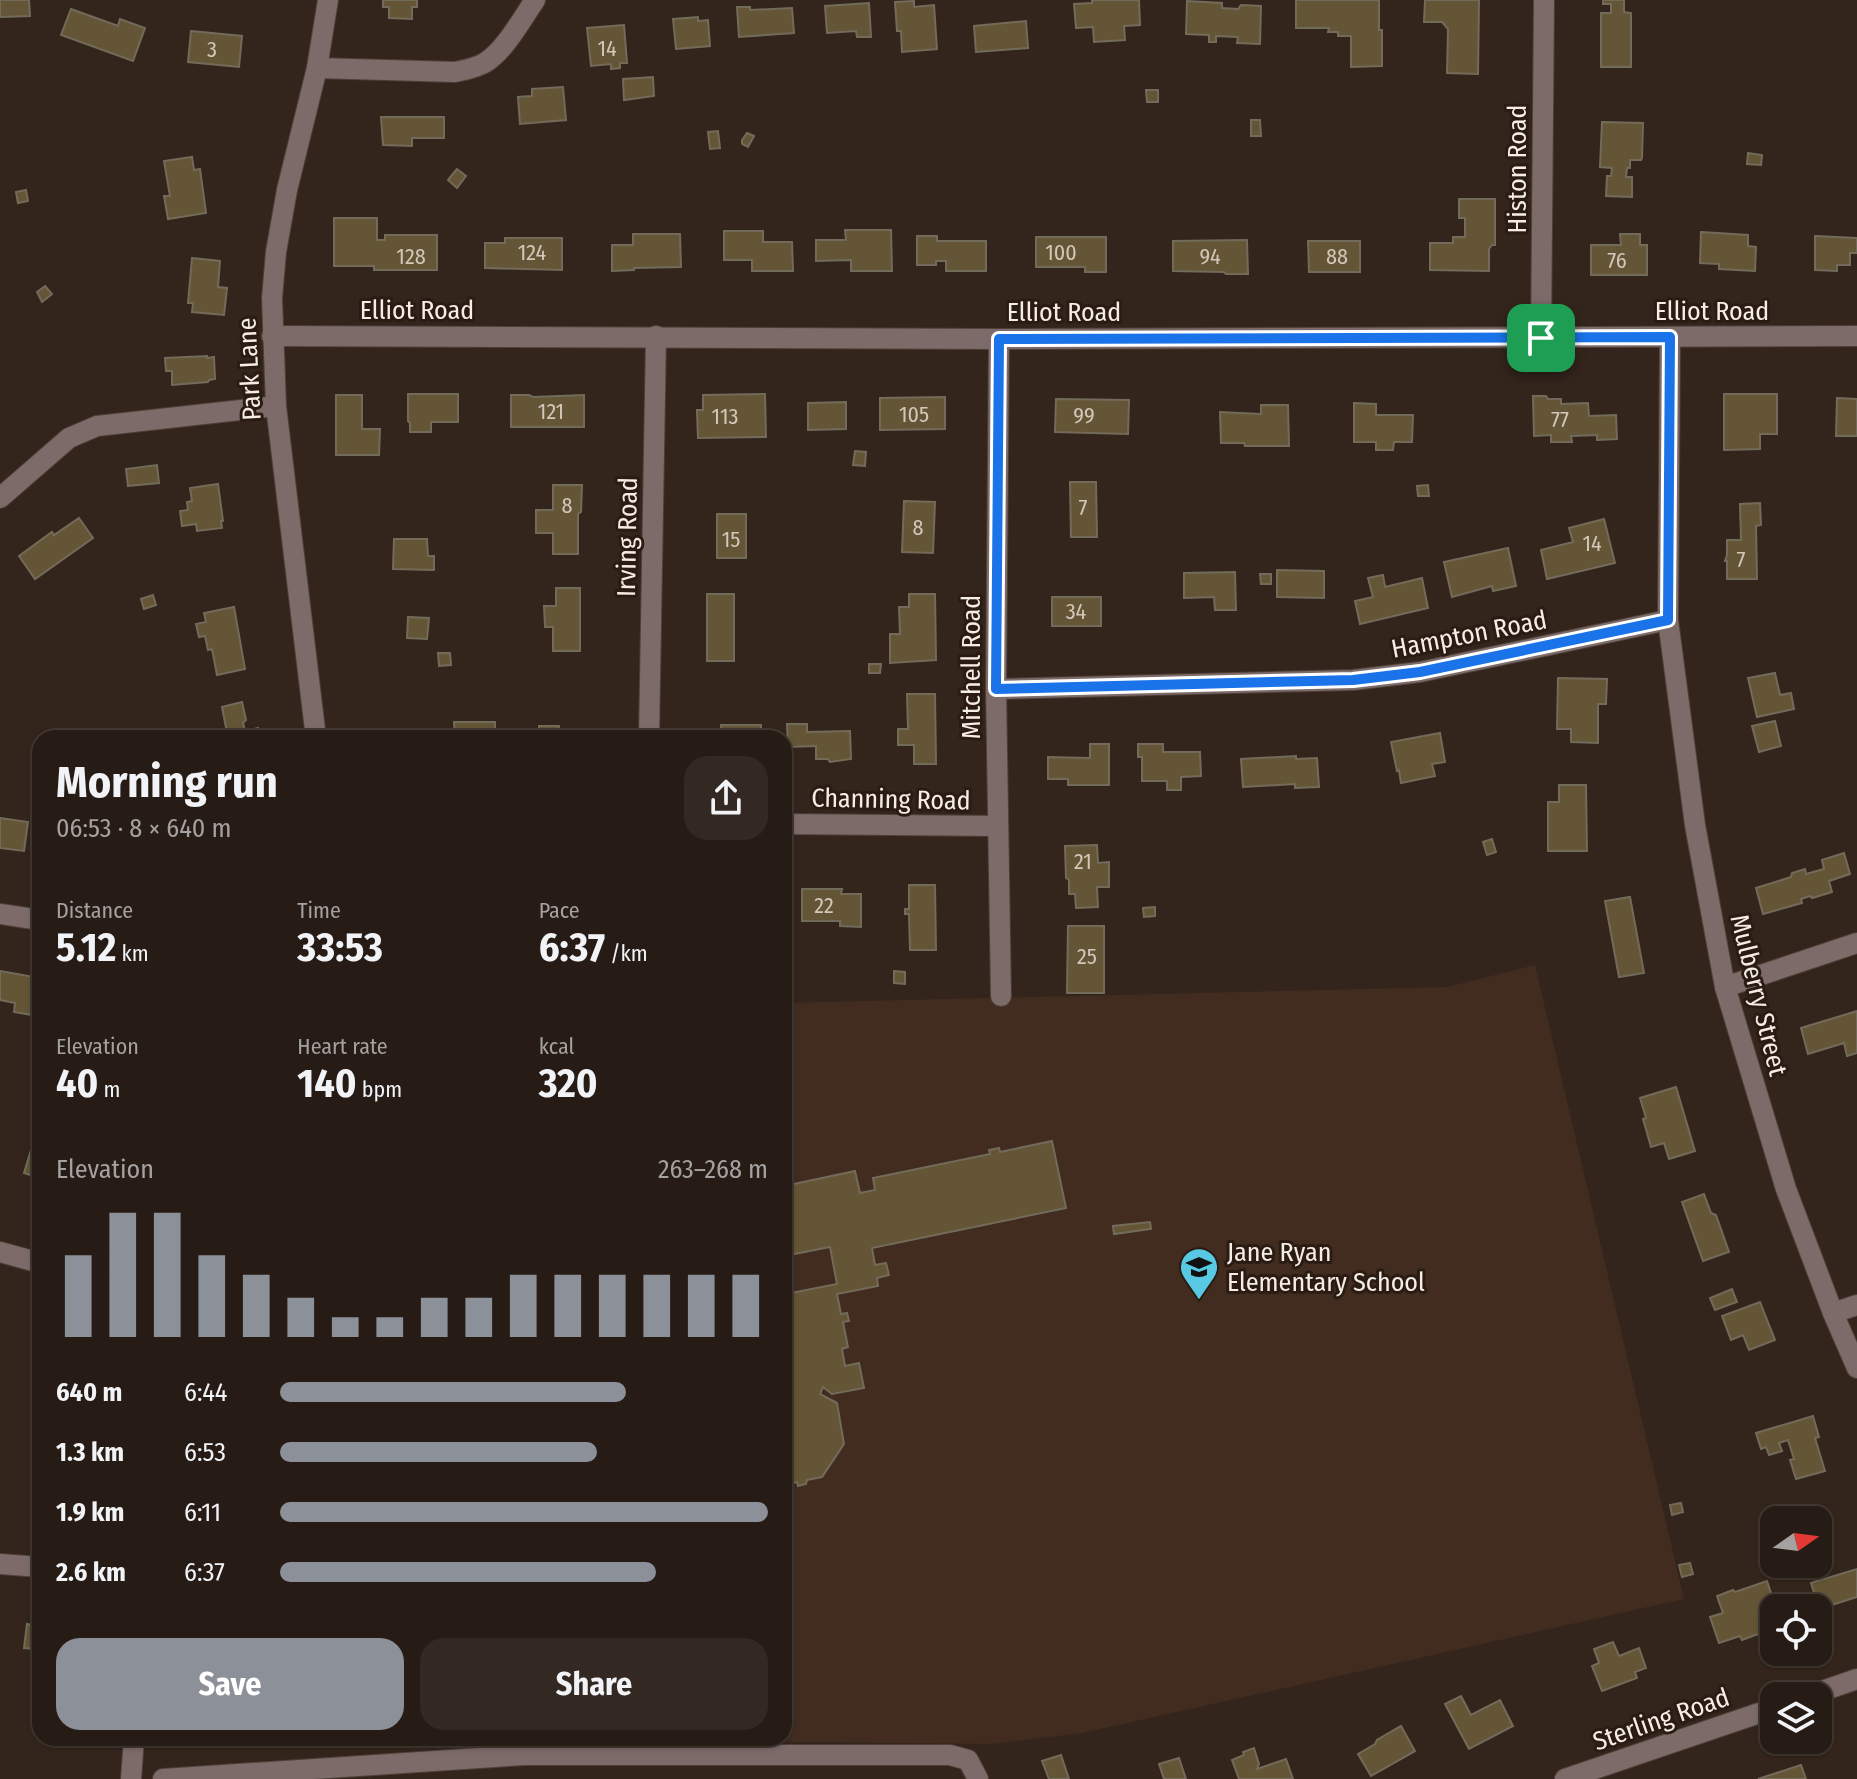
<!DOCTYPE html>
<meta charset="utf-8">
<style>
body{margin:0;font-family:"Fira Sans Condensed",sans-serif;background:#332922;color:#f1f3f6;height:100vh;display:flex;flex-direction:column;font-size:30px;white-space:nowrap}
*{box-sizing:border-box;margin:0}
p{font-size:26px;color:#a4a1a0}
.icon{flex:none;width:44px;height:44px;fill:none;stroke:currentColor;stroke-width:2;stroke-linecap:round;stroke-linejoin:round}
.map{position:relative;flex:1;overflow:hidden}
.panel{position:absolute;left:32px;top:730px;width:760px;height:1016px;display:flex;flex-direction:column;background:#271c15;border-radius:24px;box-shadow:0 2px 6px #0004,0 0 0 2px #433a34}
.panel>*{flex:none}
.needle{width:52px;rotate:76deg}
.controls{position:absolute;left:1760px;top:1506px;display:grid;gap:16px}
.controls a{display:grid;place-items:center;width:72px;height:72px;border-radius:16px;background:#271c15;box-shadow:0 2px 6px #0004,0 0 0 2px #433a34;font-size:40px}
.pin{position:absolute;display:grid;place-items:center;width:68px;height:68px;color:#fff;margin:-34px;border-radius:16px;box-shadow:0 4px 12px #0006}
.round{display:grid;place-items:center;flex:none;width:84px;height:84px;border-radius:24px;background:#332922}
.headline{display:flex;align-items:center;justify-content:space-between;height:136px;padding:0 24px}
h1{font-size:44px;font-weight:700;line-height:60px}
.metrics{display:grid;grid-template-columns:repeat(3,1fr);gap:12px;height:136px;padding:8px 24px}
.metrics div{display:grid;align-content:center}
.metrics b{font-size:40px;font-weight:700}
.metrics small{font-size:22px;font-weight:400}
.metrics p{font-size:22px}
.chart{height:224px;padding:16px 24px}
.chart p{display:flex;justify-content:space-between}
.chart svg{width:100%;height:144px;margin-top:8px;stroke:#8c9099;stroke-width:6}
.primary-button{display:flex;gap:16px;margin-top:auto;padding:16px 24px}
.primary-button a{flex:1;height:92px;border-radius:24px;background:#8c9099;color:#fff;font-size:32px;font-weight:700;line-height:92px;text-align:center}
.primary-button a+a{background:#332922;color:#f1f3f6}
ul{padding:0 24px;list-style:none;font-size:26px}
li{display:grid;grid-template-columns:128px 96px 1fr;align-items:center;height:60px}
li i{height:20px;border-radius:10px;background:#8c9099}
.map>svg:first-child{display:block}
.built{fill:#412c1f}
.building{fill:#635535;stroke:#736b5a;stroke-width:2}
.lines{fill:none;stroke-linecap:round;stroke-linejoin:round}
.street-casing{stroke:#4f4138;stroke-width:22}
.street{stroke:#7d6b6a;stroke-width:20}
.route-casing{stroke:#fff;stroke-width:16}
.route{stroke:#1a73e8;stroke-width:10}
.labels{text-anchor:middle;stroke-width:6;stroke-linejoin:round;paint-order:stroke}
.number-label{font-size:22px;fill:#d2c7ba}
.street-label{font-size:26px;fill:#f7ede7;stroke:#2a1c12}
.poi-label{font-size:26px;fill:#f7ede7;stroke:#2a1c12;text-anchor:start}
</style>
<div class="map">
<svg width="1857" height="1779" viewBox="0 0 1857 1779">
<rect width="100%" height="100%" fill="#34251c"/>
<path class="built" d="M1535 965 1684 1599 1082 1733 991 1744 727 1741V1738H784V1003L1447 987Z"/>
<g class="building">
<path d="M0 0H29L30 16 0 17Z"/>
<path d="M383 0H417V7H412V19L389 18V7H383Z"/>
<path d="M1092 0H1139L1140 25 1124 26 1125 40 1094 42 1093 27 1076 28 1074 4 1092 3Z"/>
<path d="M1296 0H1379V30H1382V66L1351 67V36H1338V32H1328L1329 28H1296Z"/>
<path d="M1425 0H1479L1478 74 1447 73 1448 29 1442 22H1424Z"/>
<path d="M1603 0H1624V12L1631 13V67H1601V13H1611V4H1603Z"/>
<path d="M914 1V7L934 5 937 49 902 52 901 31H897L895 2Z"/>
<path d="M1187 1 1222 3V8L1238 9 1241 5 1261 6 1260 44 1237 43 1238 37 1216 36V42H1209V35L1186 34Z"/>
<path d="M869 3 871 37H857L856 31 827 33 825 6Z"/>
<path d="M737 7H750V10L792 8 794 33 739 37Z"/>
<path d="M71 9 118 26 120 19 145 28 133 61 61 35Z"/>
<path d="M698 17V21L708 20 710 46 676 49 673 19Z"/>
<path d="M1026 21 1028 48 976 52 974 26Z"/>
<path d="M624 25 627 63H620V68L611 69V64L591 66 587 28Z"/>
<path d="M191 31 242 36 239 67 188 62Z"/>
<path d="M653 77 654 96 624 100 623 79Z"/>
<path d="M563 87 566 120 520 124 518 97 532 96V89Z"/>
<path d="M1146 90H1158V102H1147Z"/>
<path d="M381 117H444V138H412V146L383 145Z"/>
<path d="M1251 120H1260L1261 136H1251Z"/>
<path d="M1602 122 1643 123 1642 158 1641 160H1630V168H1627L1626 177H1632V197L1606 196 1607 176H1611L1612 168 1600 167Z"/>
<path d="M718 131 720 148 710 149 708 132Z"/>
<path d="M747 133 754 136 748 147 742 144V140Z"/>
<path d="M1748 153 1762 155 1761 165 1747 164Z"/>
<path d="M192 157 194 170 200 169 206 213 168 219 164 196H170L164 161Z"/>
<path d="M457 169 466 176 457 188 448 180Z"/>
<path d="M26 190 28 201 18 203 16 192Z"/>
<path d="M1459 199H1495V245H1492L1489 249V271L1430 270V243H1453V237H1465V218H1459Z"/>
<path d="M334 218H377V240H385V235H437V270H374V266H334Z"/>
<path d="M845 230H891L892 271H851V260L816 261V240H846Z"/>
<path d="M724 231H763V242H792L793 271H752V260H724Z"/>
<path d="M1701 232 1748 235V246L1756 247 1755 271 1719 269V264L1700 263Z"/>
<path d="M633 234H680L681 267 634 268V270L612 271V245H633Z"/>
<path d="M1620 234H1640V245H1647V275H1591V245H1621Z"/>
<path d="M917 236H937V241H986V271H946V261H936V265H917Z"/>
<path d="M1815 236 1857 238V253H1850V265H1837V271L1815 270Z"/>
<path d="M1036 237H1106V272H1085V267H1036Z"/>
<path d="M505 238H562V270L485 268V243H505Z"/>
<path d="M1247 240 1248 274H1226L1224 272 1173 271V241Z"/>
<path d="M1308 241H1360V272H1309Z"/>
<path d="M192 258 220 261 218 287 227 288 224 315 192 312 193 303H188Z"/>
<path d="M45 286 52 294 42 302 37 292Z"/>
<path d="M207 356V358L214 357 215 379 209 380 208 382 172 385V371H166L165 358Z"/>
<path d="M408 394H458V422H431V432H410V423L408 421Z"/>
<path d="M765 394 766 437 698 438 697 410H703V395Z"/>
<path d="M1724 394H1777V434H1760V449L1724 450Z"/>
<path d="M336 395H362V429H380L379 455H336Z"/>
<path d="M511 395H529L533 397 584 395V427H511Z"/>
<path d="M1533 396H1546L1548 399H1561V404L1588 403 1589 416 1616 415 1617 439 1597 440V435L1571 436 1572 442H1551V435L1534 436Z"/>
<path d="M945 397V429L880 430V398Z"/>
<path d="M1837 398 1857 399V436H1836Z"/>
<path d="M1056 399 1129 400 1128 434 1055 432Z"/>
<path d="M846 402V429L808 430V403Z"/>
<path d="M1354 403 1376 404V415H1413L1412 442H1394L1393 450H1376V442H1354Z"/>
<path d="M1261 405H1288L1289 446H1245L1244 443H1221L1220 412 1261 414Z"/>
<path d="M855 451 866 452 865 466 853 465Z"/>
<path d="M157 465 159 483 128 486 126 469Z"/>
<path d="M1070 482H1096L1097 537H1071Z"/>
<path d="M218 484 223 521H221L222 528 197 531 196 524 182 526 180 511 188 510 187 502 192 501 190 488Z"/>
<path d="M553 485H582L581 512 578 514V554H553V533H536V510H553Z"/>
<path d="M1428 485 1429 496H1418L1417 486Z"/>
<path d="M904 501 935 502 933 553 902 552Z"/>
<path d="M1760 503 1761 525 1756 526 1757 579H1727V561H1725L1727 555V540H1741L1740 504Z"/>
<rect x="717" y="514" width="29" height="44"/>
<path d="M79 518 93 538 35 579 19 556 52 532 54 535Z"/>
<path d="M1604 519 1615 563 1547 579 1541 550 1573 542 1569 528Z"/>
<path d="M394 539H427L428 556H434V570L393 569Z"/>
<path d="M1508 548 1516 586 1493 591 1492 586 1452 597 1444 562Z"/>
<path d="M1277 570 1324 571V598L1277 597Z"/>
<path d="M1235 572 1236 610H1215L1214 597 1184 598V573Z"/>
<path d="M1260 574H1271V584H1261Z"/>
<path d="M1383 575 1385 587 1422 578 1428 608 1360 624 1355 601 1373 597 1368 578Z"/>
<path d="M556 588H580V651H553V627H545L544 606H556Z"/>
<rect x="707" y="594" width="27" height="67"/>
<path d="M909 594H935L936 660 890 663V634H900L899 607H909Z"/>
<path d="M153 595 156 605 144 609 141 599Z"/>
<rect x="1052" y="597" width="49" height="29"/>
<path d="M234 607 245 669 217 675 212 649 208 650 205 636 199 637 196 624 206 622 204 613Z"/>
<path d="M408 617 429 618 427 639 407 638Z"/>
<path d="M438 653H450L451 665 439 666Z"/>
<path d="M869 664H881L880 673H869Z"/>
<path d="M1775 673 1780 695 1791 693 1794 709 1757 717 1748 678Z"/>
<path d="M1558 678 1607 679 1606 704H1598V743L1571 742V729H1557Z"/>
<path d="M907 694H935L936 764H914V745H898V729H908Z"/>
<path d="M242 702 246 720 243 723 245 731 258 728 260 738H228L222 707Z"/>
<path d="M1775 721 1781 746 1759 752 1752 726Z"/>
<path d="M454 722H495V738H455Z"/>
<path d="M787 724H807V732L850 731 851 759 830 762 828 759H816V746L788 747Z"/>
<path d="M721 725H761V738H700V731H721Z"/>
<path d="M539 726H559L558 735H588V738H539Z"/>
<rect x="366" y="729" width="52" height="9"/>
<path d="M1440 733 1445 762 1432 764 1435 776 1401 783 1399 770 1397 771 1391 742Z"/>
<path d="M1090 744H1109V785H1068V779H1048V757L1090 758Z"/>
<path d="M1138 744H1163V752H1200L1201 776 1181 777V790H1167V781H1142V757H1138Z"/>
<path d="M1296 756V759L1317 758 1319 787 1295 788V784L1243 787 1241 759Z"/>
<path d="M1559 785H1586L1587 851H1548V802H1559Z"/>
<path d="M0 818 28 822 24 851 0 848Z"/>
<path d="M1492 839 1496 852 1487 855 1483 842Z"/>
<path d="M1097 845 1098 863 1109 862V887H1097L1098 907 1076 908 1075 894H1069V880L1066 878 1065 846Z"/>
<path d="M1844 853 1850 874 1829 881 1832 892 1812 898 1810 896 1801 899 1802 903 1763 914 1756 888 1791 877 1792 873 1805 869 1806 874 1824 869 1822 860Z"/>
<path d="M909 885H935L936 950H910L909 914H905V909H909Z"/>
<path d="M802 889H842L841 894H861V927L840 926V921H802Z"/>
<path d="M1630 897 1644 973 1619 977 1605 901Z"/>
<path d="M1155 907V916L1144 917 1143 908Z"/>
<path d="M1068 926H1104V993H1067Z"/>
<path d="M0 971 40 978V1007L34 1006 32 1015 14 1012 15 1003 0 1000Z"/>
<path d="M894 971 905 972V984L894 983Z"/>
<path d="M1857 1011V1053L1847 1056 1844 1043 1808 1054 1801 1028Z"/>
<path d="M1676 1087 1695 1151 1669 1159 1664 1143 1651 1147 1643 1119 1646 1118 1640 1098Z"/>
<path d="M1052 1141 1066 1208 872 1248 875 1265 886 1263 889 1275 877 1278 878 1286 837 1294 841 1314 847 1313 849 1321 843 1322 848 1347 842 1349 845 1366 859 1363 864 1388 832 1394 823 1387 820 1394 837 1403 844 1444 822 1477 807 1480 806 1484 798 1486 797 1482 784 1485V1286L786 1294 837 1284 830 1247 784 1256V1186L855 1171 860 1193 875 1190 873 1178 990 1154 989 1150 999 1148 1000 1152Z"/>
<path d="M31 1150 40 1153V1178L24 1173Z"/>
<path d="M1704 1194 1711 1213 1716 1215 1729 1252 1703 1261 1682 1202Z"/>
<path d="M1150 1222 1151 1229 1114 1234 1113 1226Z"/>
<path d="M1732 1289 1737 1302 1715 1310 1710 1298Z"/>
<path d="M1760 1302 1775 1340 1749 1350 1743 1335 1731 1340 1722 1316Z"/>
<path d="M1813 1416 1819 1437 1815 1438 1825 1471 1796 1479 1790 1460 1794 1459 1788 1440 1779 1443 1782 1451 1769 1455 1766 1447 1761 1449 1756 1433Z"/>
<path d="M1681 1503 1683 1512 1672 1515 1670 1505Z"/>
<path d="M1690 1563 1693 1574 1682 1577 1679 1565Z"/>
<path d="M1857 1569V1597L1819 1609 1811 1583Z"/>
<path d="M1767 1581 1776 1608H1774V1621L1762 1625 1764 1632 1742 1640 1740 1636 1719 1643 1710 1617 1723 1613 1717 1596 1733 1590 1735 1592Z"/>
<path d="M27 1624 40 1626V1658L35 1657 36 1649 24 1648Z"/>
<path d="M1613 1642 1619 1656 1639 1648 1646 1668 1635 1672 1637 1678 1602 1691 1592 1666 1599 1663 1594 1649Z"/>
<path d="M1461 1696 1471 1715 1500 1700 1513 1726 1469 1749 1445 1704Z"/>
<path d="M1401 1726 1415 1751 1371 1776 1358 1754 1375 1744 1377 1740Z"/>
<path d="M1254 1748 1259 1764 1257 1769 1286 1759 1293 1779H1239L1232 1760 1244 1755 1243 1752Z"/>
<path d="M1061 1755 1069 1779H1049L1042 1761Z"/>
<path d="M1179 1758 1186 1779H1164L1159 1764Z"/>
<path d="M1801 1765 1806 1779H1758Z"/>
</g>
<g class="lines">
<defs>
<g id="street">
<path d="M317 68 455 72C465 70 477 68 486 62 505 50 522 19 535 0"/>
<path d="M272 336 999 339 1857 336"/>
<path d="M1670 337 1668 620 1695 825 1725 987 1786 1189 1833 1313 1857 1368"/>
<path d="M1541 338 1544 0"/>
<path d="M999 339 996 689 1001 996"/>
<path d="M0 498 69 438 97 426 276 406"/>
<path d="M996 689 1353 680 1420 672 1668 620"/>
<path d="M316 738 276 406 272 298 276 252 287 190 317 68 328 0"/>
<path d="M649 738 656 336"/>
<path d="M784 824 998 826"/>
<path d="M0 914 40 920"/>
<path d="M1725 987 1857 943"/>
<path d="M0 1252 40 1263"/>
<path d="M1833 1313 1857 1305"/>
<path d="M0 1564 40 1567"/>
<path d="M1808 1696 1857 1679"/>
<path d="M131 1779 134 1738"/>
<path d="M163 1779 524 1755H950L968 1760 978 1779"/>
<path d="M1565 1779 1774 1708"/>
</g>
</defs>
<use href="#street" class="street-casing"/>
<use href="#street" class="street"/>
</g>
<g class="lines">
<defs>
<path id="route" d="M1670 337 1668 620 1420 672 1353 680 996 689 999 339Z"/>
</defs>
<use href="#route" class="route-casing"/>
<use href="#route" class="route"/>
</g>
<defs>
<symbol id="school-pin" viewBox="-11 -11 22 30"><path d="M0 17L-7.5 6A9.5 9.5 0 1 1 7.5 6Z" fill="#57c9e2" stroke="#2a1c12"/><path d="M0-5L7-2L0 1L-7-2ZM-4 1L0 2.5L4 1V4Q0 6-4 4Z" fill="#111"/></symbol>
</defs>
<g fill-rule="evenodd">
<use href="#school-pin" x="1177" y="1245" width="44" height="60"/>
</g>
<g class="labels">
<g class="number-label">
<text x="607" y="56">14</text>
<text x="212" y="57">3</text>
<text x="532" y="260">124</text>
<text x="1061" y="260">100</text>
<text x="411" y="264">128</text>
<text x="1210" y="264">94</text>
<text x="1337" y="264">88</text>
<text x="1617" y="268">76</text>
<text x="551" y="419">121</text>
<text x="914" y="422">105</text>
<text x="1084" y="423">99</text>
<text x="725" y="424">113</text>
<text x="1560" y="427">77</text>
<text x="567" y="513">8</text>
<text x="1083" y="515">7</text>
<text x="918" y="535">8</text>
<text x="731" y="547">15</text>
<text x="1592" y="551">14</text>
<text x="1741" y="567">7</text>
<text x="1076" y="619">34</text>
<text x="1083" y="869">21</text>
<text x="824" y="913">22</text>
<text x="1087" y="964">25</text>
</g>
<g class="street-label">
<text transform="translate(1517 169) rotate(-90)" y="9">Histon Road</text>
<text x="417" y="319">Elliot Road</text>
<text x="1712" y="320">Elliot Road</text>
<text x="1064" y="321">Elliot Road</text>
<text transform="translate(249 369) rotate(-93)" y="9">Park Lane</text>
<text transform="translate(627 537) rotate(-89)" y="9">Irving Road</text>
<text transform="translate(1469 634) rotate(-11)" y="9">Hampton Road</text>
<text transform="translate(971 667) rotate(-90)" y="9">Mitchell Road</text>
<text transform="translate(891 799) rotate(1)" y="9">Channing Road</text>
<text transform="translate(1759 995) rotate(76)" y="9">Mulberry Street</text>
<text transform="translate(1661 1719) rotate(-19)" y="9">Sterling Road</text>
</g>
<g class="poi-label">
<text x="1227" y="1261">Jane Ryan<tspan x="1227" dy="30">Elementary School</tspan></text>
</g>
</g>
</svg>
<div class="controls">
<a><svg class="needle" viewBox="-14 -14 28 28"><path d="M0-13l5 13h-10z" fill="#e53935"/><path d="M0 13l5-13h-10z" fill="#a4a1a0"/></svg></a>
<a><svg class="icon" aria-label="locate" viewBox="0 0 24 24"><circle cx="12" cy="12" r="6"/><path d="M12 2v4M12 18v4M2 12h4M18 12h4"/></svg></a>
<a><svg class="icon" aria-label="layers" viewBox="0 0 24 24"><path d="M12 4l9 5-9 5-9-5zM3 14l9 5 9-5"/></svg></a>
</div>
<div class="pin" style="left:1541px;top:338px;background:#1e9e55"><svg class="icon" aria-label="arrive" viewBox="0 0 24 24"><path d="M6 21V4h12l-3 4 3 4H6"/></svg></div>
<section class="panel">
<div class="headline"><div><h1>Morning run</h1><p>06:53 · 8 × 640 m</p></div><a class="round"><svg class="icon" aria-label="share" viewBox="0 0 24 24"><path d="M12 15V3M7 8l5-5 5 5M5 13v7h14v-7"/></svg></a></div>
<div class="metrics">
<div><p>Distance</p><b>5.12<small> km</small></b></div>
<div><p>Time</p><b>33:53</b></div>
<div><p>Pace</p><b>6:37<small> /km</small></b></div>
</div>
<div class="metrics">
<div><p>Elevation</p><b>40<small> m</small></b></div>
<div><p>Heart rate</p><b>140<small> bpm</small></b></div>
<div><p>kcal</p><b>320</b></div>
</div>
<div class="chart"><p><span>Elevation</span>263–268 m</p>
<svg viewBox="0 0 160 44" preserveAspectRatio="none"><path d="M5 44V19M15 44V6M25 44V6M35 44V19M45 44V25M55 44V32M65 44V38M75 44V38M85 44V32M95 44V32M105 44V25M115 44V25M125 44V25M135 44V25M145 44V25M155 44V25"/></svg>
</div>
<ul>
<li><b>640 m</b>6:44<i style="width:71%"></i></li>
<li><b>1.3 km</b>6:53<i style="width:65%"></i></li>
<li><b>1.9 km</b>6:11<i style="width:100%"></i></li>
<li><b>2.6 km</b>6:37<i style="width:77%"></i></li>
</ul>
<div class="primary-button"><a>Save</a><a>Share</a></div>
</section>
</div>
